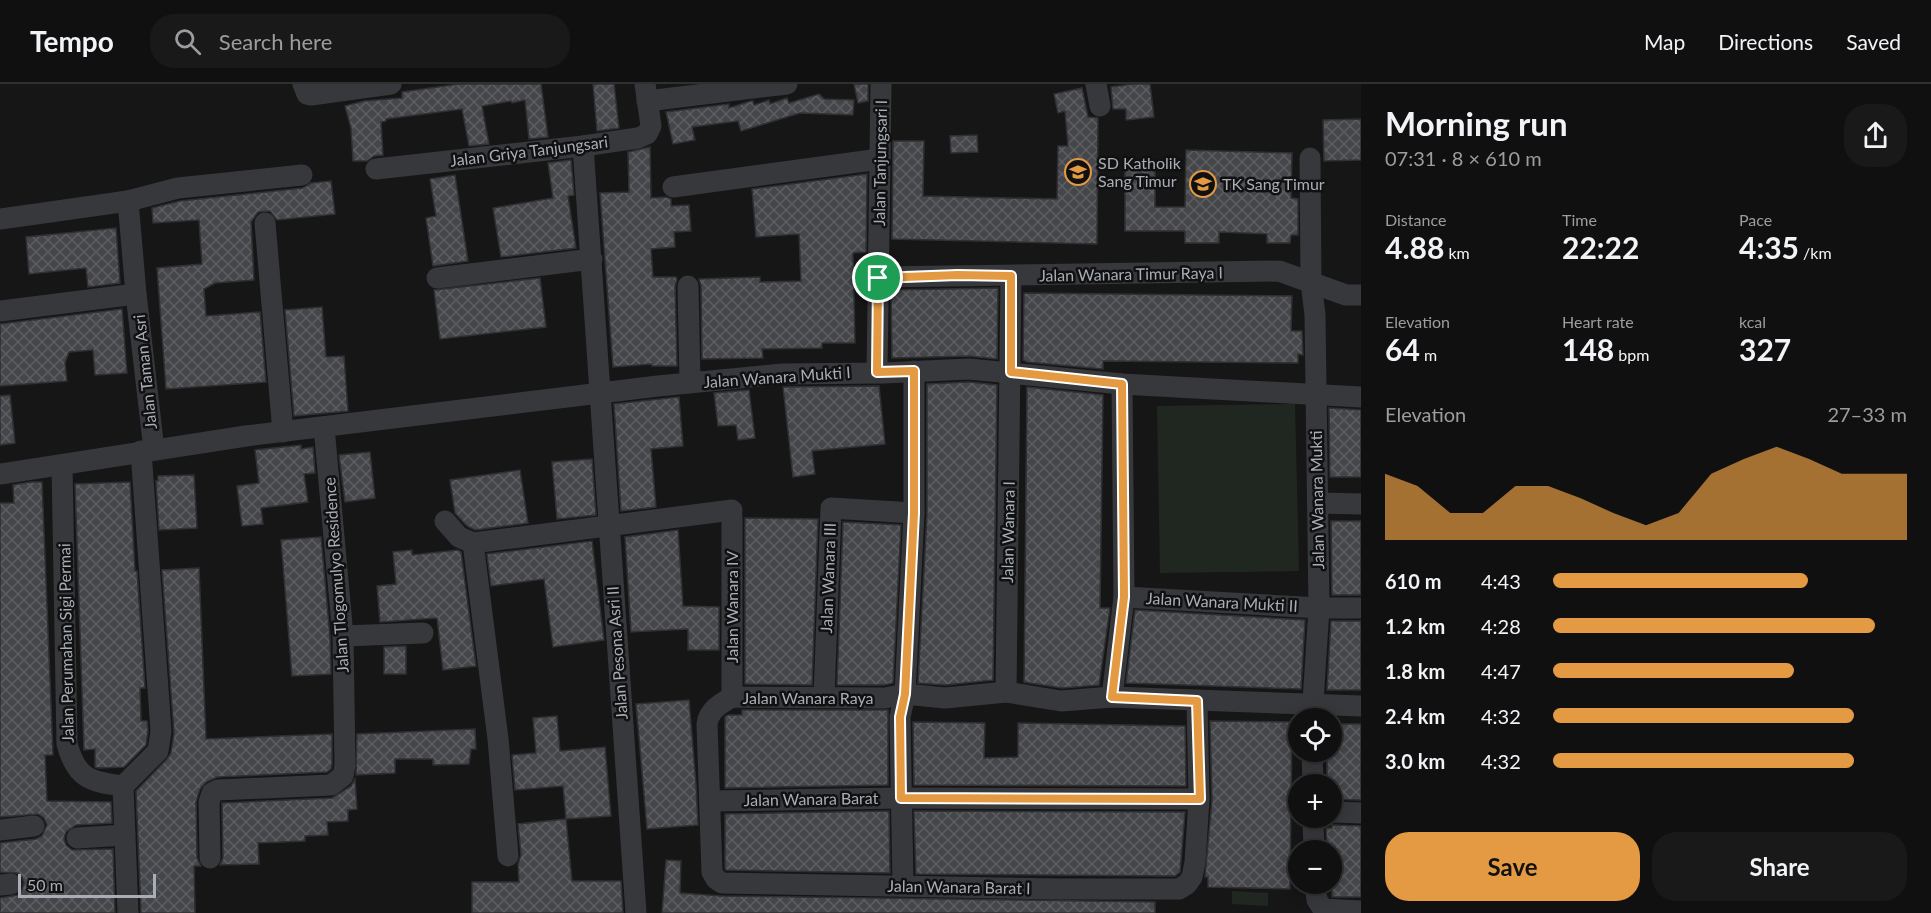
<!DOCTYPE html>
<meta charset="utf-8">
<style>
body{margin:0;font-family:Lato,sans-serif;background:#19191a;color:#f1f3f6;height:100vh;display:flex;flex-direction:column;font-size:22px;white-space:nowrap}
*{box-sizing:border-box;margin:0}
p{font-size:20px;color:#9c9d9f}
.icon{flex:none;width:33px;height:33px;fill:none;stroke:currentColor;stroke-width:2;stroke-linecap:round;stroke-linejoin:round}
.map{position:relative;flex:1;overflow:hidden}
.details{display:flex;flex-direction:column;background:#101011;width:570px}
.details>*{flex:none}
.tools{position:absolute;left:1288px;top:624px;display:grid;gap:12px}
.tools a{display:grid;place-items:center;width:54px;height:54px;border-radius:50%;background:#101011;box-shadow:0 3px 15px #0003,0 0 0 2px #303031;font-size:30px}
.scale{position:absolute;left:18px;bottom:15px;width:138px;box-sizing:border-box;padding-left:6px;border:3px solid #a9aeb6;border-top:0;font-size:16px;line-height:21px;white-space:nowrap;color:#a9aeb6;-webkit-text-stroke:4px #111112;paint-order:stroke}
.pin{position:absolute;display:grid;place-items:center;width:51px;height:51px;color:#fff;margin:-26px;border:3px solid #fff;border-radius:50%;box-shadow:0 2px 6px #0007}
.round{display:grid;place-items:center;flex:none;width:63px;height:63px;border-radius:24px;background:#19191a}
.head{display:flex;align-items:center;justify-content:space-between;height:102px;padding:0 24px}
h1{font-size:33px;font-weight:700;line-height:45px}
.metrics{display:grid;grid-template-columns:repeat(3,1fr);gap:9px;height:102px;padding:6px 24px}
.metrics div{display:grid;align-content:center}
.metrics b{font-size:30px;font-weight:700}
.metrics small{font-size:16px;font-weight:400}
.metrics p{font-size:16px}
.chart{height:168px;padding:12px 24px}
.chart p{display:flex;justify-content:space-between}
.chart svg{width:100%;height:108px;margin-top:6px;fill:#e39a42;opacity:.7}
.cta{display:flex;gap:12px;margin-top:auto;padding:12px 24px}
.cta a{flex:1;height:69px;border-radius:24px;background:#e39a42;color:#111;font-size:24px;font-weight:700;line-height:69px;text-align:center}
.cta a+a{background:#19191a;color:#f1f3f6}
ul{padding:0 24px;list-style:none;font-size:20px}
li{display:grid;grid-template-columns:96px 72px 1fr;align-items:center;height:45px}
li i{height:15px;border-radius:8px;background:#e39a42}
header{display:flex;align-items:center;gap:36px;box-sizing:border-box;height:84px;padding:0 30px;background:#101011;border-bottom:2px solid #303031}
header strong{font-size:28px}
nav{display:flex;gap:33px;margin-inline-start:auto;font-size:21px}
.search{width:420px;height:54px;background:#19191a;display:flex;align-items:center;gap:15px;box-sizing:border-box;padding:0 21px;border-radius:24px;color:#9c9d9f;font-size:22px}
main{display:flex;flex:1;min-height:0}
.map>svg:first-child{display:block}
.park{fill:#202720}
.building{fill:url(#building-cross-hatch);stroke:#303033;stroke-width:1.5}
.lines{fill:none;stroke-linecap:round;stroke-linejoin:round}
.minor{stroke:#37383c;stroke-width:21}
.route-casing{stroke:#fff;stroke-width:12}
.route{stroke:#e39a42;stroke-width:8}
.labels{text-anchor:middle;stroke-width:5;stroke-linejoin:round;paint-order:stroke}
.street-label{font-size:16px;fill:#a9aeb6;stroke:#111112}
.poi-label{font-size:16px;fill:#a9aeb6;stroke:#111112;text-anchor:start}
</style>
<header>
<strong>Tempo</strong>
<div class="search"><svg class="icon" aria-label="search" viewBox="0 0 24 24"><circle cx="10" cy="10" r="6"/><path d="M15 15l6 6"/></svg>Search here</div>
<nav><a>Map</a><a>Directions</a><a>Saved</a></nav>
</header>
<main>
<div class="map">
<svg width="1361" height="829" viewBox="0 0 1361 829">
<defs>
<pattern id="building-cross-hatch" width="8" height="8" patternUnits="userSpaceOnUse" patternTransform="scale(1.5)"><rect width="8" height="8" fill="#45464a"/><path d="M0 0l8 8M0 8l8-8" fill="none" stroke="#5d5e62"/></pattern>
</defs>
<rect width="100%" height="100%" fill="#161617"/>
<g class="park">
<path d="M1295 320 1299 487 1160 489 1157 322Z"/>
<path d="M1232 807 1268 809V822L1232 820Z"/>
</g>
<g class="building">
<path d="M459 0H541L548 53 529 55 525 16 512 19 511 17 482 22 489 60 469 62 462 25 386 35V37L381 38 383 71 374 72 367 77H353L351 44 345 22 364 17 402 14V8Z"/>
<path d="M593 0H614L619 44 597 47Z"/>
<path d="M854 0H868V17L858 19Z"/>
<path d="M1133 0H1150L1154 33 1126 36V25H1113L1111 3Z"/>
<path d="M1082 4 1088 33 1098 34 1097 160 892 155 893 57H924L923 112 1057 115 1058 62H1068L1065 27 1058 29 1054 10Z"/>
<path d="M819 10 824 15 854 16 853 31 800 29 741 47 738 37 692 43 695 56 673 60 666 28 729 20V24L751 17H753L754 21 769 16 770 20 787 14 789 19Z"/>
<path d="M1361 35V76L1324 77 1323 36Z"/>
<path d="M977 51 978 68 951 69 950 52Z"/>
<path d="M650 63 651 114 666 113 671 115V122L689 121 691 147 674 148 675 163 651 165 653 193H676L677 196 675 202 677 282H652V280L613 283 600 109 629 108 628 68Z"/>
<path d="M1186 66 1292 69 1291 114 1298 115V151H1291L1290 159H1267V150L1219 148V159H1185V147H1125V77H1155V123H1185Z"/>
<path d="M571 76 574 111 568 112 576 164 501 173 493 124 553 114 548 79Z"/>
<path d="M867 90 866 168 853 169 855 259H822V264L762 265 763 274 702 275 701 202 699 195 760 193V198L801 197 799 150 756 153 752 105Z"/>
<path d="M455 91 468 177 433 182 426 134 436 132 430 95Z"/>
<path d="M331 97 335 130 277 136 270 127 258 128 251 138 254 196 215 199 204 205 206 232 260 228 266 298 166 305 157 184 202 180 199 136 153 139 152 124 180 117 303 104 311 99Z"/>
<path d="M116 144 120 199 88 203 86 184 29 190 26 153Z"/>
<path d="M540 194 546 243 440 255 434 206Z"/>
<path d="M998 204 997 275 969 272 892 274 891 206Z"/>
<path d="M1024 209 1292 212 1291 247H1302L1303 271 1298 270V279L1103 277V285L1027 278 1023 276Z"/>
<path d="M322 223 326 273 344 272 348 327 294 332 285 226Z"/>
<path d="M122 225 127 289 95 291 93 266 69 268 65 279 67 297 0 302V240Z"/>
<path d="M969 298 997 301 993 596 945 601 918 599 927 430V300Z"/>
<path d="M879 302 885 360 812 367 815 390 793 393 783 303Z"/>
<path d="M1027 303 1103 311 1100 524H1110L1099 601 1062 604 1024 598Z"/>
<path d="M749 306 755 354 738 356 736 341 718 342 714 309Z"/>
<path d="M10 311 15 359 0 361V312Z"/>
<path d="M679 313 683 362 651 365 656 423 621 427 614 320Z"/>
<path d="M1329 324 1361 326V393H1330Z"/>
<path d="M301 361V365L313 363 315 389 304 390 308 418 261 424 263 440 242 442 237 402 259 399 255 366Z"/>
<path d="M370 368 375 414 345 418 339 371Z"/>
<path d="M592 375 596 431 557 435 552 378Z"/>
<path d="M520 386 528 439 475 446 467 442 455 429 450 396Z"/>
<path d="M194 391 197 444 159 446 156 397H158V392Z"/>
<path d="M31 398H42L53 671H45L47 717 111 718 112 739 76 741 66 748 64 754 66 761 72 766 113 765 115 829H0V814L18 811 22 806 24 799 22 793 17 789 0 788V759L36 755 42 752 47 741 44 734 38 730 0 733V419H14L13 401Z"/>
<path d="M130 398 135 487H137L145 604H140L141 637H147L148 646 146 661 124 683 98 684 95 683V665L84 666 75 400Z"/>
<path d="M745 434 818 435 812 601 745 600Z"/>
<path d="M1331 437H1361V511H1332Z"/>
<path d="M843 438 901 441 893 599 884 601H837Z"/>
<path d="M678 446 683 522 719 523V566H688V545L631 548 625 453Z"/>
<path d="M321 453 330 553 331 590 292 592 281 456Z"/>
<path d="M592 457 604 556 553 563 544 495 491 502 487 470Z"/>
<path d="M412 466V471L458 466 461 468 476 582 443 586 437 534 380 538 377 502 396 500 393 468Z"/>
<path d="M199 484 206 655 332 650V680L331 685 327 688 217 693 206 698 200 705 196 718 197 774 201 782H194L195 829H141L136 707 167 675 171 669 174 649 162 486Z"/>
<path d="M1135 526 1305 536 1301 605 1126 599Z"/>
<path d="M1331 537H1361V606H1327Z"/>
<path d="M406 562V590H384V563Z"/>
<path d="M689 616 696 700 698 741 647 745 636 620Z"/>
<path d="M742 626H888V701L725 704V633L728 631H742Z"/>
<path d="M557 632 560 667 605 663 611 732 566 735 572 797H621L623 829H472V798H519L518 780 521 771 518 740 566 735 563 702 515 706 512 671 536 669 533 634Z"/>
<path d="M1210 637 1292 638 1290 805 1208 803V793H1205L1212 716Z"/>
<path d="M913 638 985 639 984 674 1018 673V639L1185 642 1186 702 914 701Z"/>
<path d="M1332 640H1361V716L1332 715V700H1327V668H1332Z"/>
<path d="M475 645 476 665H471L469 680 433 681V675H395V689L356 691 357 650Z"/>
<path d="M355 695 357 725 348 726V737L327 738 328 751 305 752V757L258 759 259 780 220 781 223 774 222 719 332 714 351 702Z"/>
<path d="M889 727 890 789 726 786 725 784V730Z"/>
<path d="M914 727 1185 728 1180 788 1175 792 916 790Z"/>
<path d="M1332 741 1361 742V813H1332V766H1327L1326 744H1332Z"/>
<path d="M666 776 681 777 680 809 722 812 1155 818V829H662Z"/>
</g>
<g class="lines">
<g class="minor">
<path d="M303 0 307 10 311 11 391 0"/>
<path d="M1096 0 1100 22"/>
<path d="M647 17 787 0"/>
<path d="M583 62 636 829"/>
<path d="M1310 74 1311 198 1315 231 1319 524 1312 634"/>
<path d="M376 85 583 62 638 54 647 50 651 42 645 0"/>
<path d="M673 103 880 75"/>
<path d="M128 117 136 210 154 366"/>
<path d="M0 135 128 117 178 104 302 91"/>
<path d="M265 139 283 348"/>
<path d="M878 193 1279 187 1346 211H1361"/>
<path d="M437 194 592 175"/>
<path d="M688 202 690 299"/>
<path d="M0 227 136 210"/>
<path d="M877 288 881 0"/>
<path d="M62 381 67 660C76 694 90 698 123 702L158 667 161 647 141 367"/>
<path d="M0 390 246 352 658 302 782 290 883 289 969 285 1122 300 1361 313"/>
<path d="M1318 419 1361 420"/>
<path d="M445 437 459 453 473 459 732 426"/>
<path d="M473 459 498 655 508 772"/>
<path d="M1124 513 1319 524H1361"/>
<path d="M343 552 423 549"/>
<path d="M1006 608 1011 192"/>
<path d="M732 613V432"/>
<path d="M824 613 831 424 914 429"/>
<path d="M1112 613 1124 513 1122 300"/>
<path d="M1197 617 1199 715 1195 778 1192 793 1187 800 1179 805H1060L722 799 716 795 712 788 707 640C709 626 720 620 732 613L885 614 905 610 945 614 1006 608 1061 617 1112 613 1361 622"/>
<path d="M1312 668 1313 700"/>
<path d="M123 702 128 829"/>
<path d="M710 717 901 714 1199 715"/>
<path d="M1332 728 1361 729"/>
<path d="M1313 734 1314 766"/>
<path d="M0 746 34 742"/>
<path d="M77 754 125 751"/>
<path d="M210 774 209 718 212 709 218 706 331 701 343 692 345 681 343 552 324 343"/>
<path d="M1315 800 1317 816 1323 825 1361 827"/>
<path d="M0 801 11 800"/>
<path d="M903 802 900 633 905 610 914 429V287"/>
</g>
</g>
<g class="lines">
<defs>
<path id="route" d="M958 191 1011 192V288L1122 300 1124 513 1112 613 1197 617 1200 715 901 714 900 633 905 610 914 429V287L877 288 878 194Z"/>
</defs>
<use href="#route" class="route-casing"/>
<use href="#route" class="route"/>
</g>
<defs>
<symbol id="school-ring" viewBox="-11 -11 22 22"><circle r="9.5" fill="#111112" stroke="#e39a42" stroke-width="1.5"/><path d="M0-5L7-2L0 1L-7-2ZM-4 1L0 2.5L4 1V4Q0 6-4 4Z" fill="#e39a42"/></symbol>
</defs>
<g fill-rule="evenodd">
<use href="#school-ring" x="1063" y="73" width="30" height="30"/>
<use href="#school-ring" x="1188" y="85" width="30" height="30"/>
</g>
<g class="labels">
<g class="street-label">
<text transform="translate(529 67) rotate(-7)" y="6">Jalan Griya Tanjungsari</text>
<text transform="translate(880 79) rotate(-89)" y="6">Jalan Tanjungsari I</text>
<text transform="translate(1131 190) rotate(-1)" y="6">Jalan Wanara Timur Raya I</text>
<text transform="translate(145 288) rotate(-96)" y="6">Jalan Taman Asri</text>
<text transform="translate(777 293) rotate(-4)" y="6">Jalan Wanara Mukti I</text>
<text transform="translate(1317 416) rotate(-91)" y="6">Jalan Wanara Mukti</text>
<text transform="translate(1008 448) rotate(-89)" y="6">Jalan Wanara I</text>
<text transform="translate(336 491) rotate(-94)" y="6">Jalan Tlogomulyo Residence</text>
<text transform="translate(828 494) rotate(-88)" y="6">Jalan Wanara III</text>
<text transform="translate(1222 518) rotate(3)" y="6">Jalan Wanara Mukti II</text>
<text transform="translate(732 523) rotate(-90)" y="6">Jalan Wanara IV</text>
<text transform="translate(66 559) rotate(-91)" y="6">Jalan Perumahan Sigi Permai</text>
<text transform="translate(617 569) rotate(-94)" y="6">Jalan Pesona Asri II</text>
<text x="808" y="620">Jalan Wanara Raya</text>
<text transform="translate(811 715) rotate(-1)" y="6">Jalan Wanara Barat</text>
<text transform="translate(959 803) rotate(1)" y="6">Jalan Wanara Barat I</text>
</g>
<g class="poi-label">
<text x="1098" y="85">SD Katholik<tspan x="1098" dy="18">Sang Timur</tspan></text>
<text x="1222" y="106">TK Sang Timur</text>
</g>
</g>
</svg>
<div class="tools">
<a><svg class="icon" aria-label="locate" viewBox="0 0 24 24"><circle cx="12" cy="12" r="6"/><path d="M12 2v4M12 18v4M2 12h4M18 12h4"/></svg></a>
<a>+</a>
<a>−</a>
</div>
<div class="scale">50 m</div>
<div class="pin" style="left:878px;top:194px;background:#1e9e55"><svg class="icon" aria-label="arrive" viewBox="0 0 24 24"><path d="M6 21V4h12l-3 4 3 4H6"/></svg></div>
</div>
<section class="details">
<div class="head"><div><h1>Morning run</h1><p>07:31 · 8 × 610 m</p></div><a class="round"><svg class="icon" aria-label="share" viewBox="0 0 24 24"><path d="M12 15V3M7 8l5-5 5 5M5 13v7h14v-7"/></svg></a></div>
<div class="metrics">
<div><p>Distance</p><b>4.88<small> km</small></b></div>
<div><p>Time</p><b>22:22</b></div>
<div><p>Pace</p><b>4:35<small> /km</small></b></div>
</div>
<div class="metrics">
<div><p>Elevation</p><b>64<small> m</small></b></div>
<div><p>Heart rate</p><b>148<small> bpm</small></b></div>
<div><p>kcal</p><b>327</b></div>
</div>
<div class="chart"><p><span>Elevation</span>27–33 m</p>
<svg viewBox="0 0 160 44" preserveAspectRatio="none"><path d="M0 44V17L10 22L20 33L30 33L40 22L50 22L60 27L70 33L80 38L90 33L100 17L110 11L120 6L130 11L140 17L150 17L160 17V44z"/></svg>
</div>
<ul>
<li><b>610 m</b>4:43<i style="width:72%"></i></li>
<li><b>1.2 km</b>4:28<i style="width:91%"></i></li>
<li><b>1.8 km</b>4:47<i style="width:68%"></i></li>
<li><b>2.4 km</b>4:32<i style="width:85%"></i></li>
<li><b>3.0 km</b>4:32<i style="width:85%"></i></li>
</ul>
<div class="cta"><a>Save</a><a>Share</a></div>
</section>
</main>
